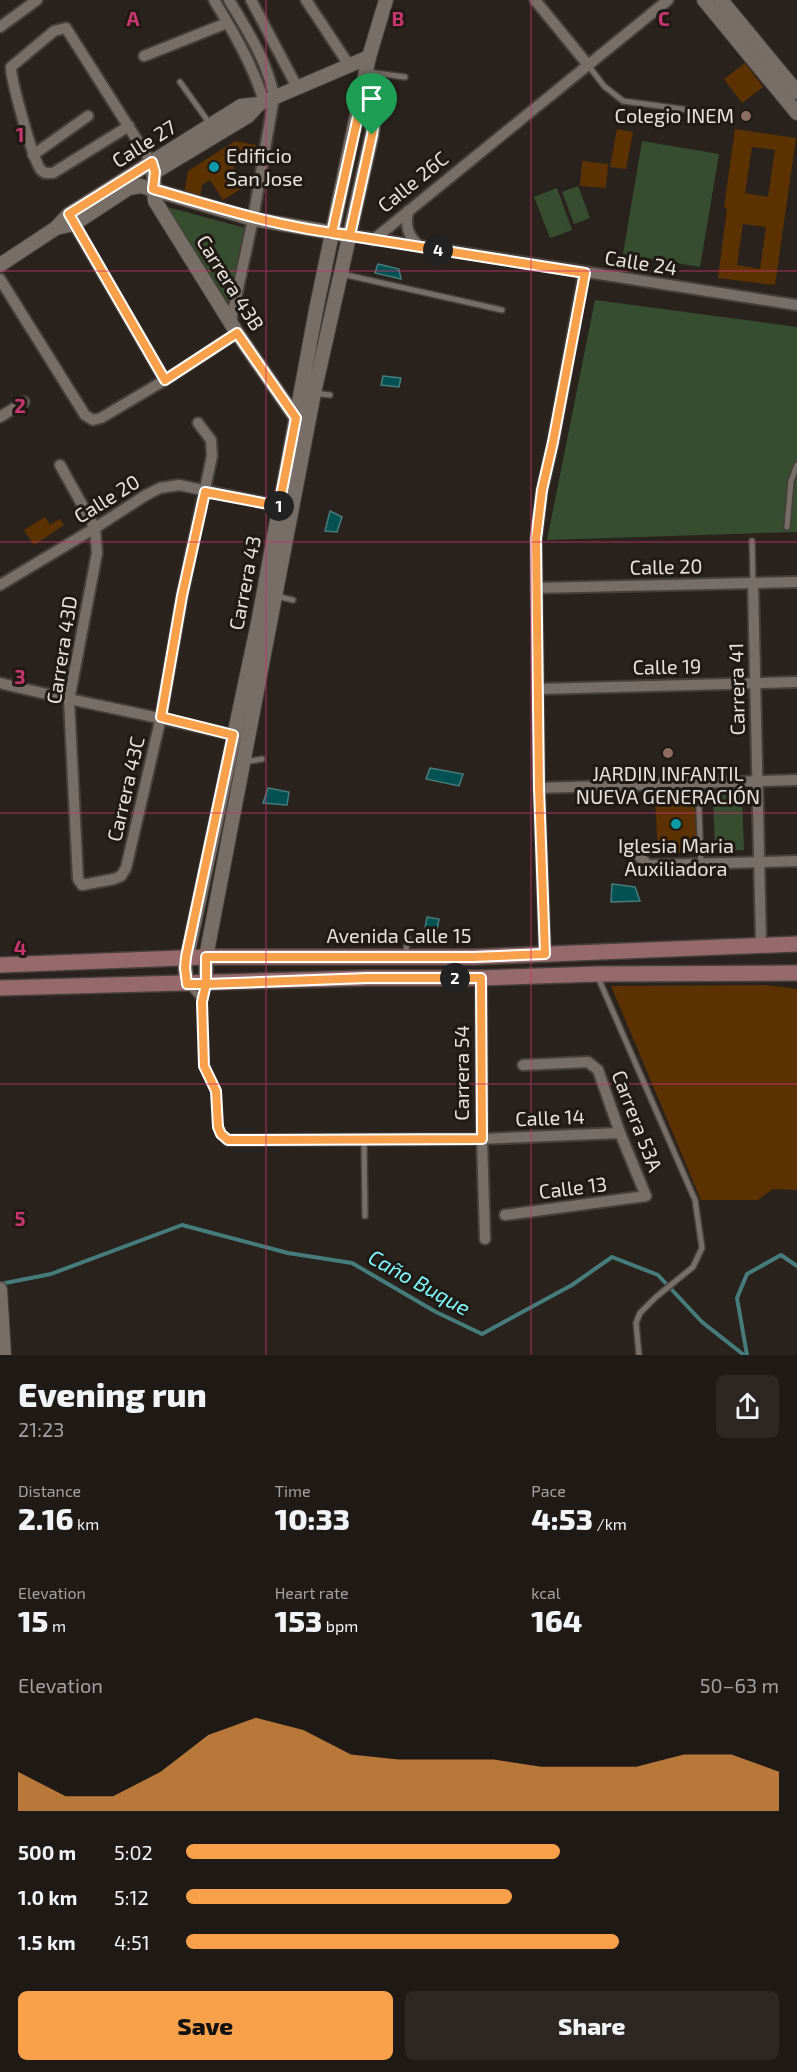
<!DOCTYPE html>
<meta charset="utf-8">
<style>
body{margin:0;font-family:"Exo 2",sans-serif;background:#2d2723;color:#f1f3f6;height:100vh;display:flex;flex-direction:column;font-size:22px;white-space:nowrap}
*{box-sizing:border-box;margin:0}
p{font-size:20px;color:#a2a1a1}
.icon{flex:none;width:33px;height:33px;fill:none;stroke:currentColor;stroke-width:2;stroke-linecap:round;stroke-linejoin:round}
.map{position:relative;height:1355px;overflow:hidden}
.details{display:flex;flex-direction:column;background:#201a16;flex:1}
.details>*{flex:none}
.pin{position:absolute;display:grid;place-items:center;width:51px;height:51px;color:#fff;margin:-62px -26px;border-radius:50% 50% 50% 0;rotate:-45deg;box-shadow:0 0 6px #0007}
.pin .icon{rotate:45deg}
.km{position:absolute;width:30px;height:30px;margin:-15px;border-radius:50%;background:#222;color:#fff;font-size:16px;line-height:30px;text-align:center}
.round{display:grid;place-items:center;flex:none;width:63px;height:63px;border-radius:9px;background:#2d2723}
.head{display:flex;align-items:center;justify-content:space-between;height:102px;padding:0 18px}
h1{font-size:33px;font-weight:800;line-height:45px}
.stats{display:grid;grid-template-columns:repeat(3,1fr);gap:9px;height:102px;padding:6px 18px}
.stats div{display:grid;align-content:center}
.stats b{font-size:30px;font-weight:800}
.stats small{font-size:16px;font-weight:400}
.stats p{font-size:16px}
.chart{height:168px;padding:12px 18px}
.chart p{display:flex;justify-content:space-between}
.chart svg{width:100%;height:108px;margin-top:6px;fill:#f8a14a;opacity:.7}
.cta{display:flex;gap:12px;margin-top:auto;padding:12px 18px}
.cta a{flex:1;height:69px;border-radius:9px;background:#f8a14a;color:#111;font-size:24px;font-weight:800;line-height:69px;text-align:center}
.cta a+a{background:#2d2723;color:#f1f3f6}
ul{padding:0 18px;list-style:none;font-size:20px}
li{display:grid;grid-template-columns:96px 72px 1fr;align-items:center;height:45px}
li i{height:15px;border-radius:8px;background:#f8a14a}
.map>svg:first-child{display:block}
.green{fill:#374d2f}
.water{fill:#035152;stroke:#477c7c;stroke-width:1.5}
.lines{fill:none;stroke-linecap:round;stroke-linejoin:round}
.stream{stroke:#477c7c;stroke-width:4}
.building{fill:#5c3202;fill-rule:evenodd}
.service-casing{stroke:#463f3a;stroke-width:8}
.minor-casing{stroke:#463f3a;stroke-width:14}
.tertiary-casing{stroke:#463f3a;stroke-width:16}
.secondary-casing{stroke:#463f3a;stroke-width:18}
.service{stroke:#776e67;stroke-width:5}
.minor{stroke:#776e67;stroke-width:10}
.tertiary{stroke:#776e67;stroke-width:14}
.secondary{stroke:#966a6c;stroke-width:15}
.route-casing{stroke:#fff;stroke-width:12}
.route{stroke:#f8a14a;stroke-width:8}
.grid{fill:none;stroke:#c7366e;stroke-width:1.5;stroke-opacity:0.55}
.education-dot{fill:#8d6e63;stroke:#211a14;stroke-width:2}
.culture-dot{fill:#0f9aa8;stroke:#211a14;stroke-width:2}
.labels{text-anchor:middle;stroke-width:6;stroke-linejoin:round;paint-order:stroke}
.poi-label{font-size:20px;fill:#e6e1dd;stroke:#211a14}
.street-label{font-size:20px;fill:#e6e1dd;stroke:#211a14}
.water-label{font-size:21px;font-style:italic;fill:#7cfbfd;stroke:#211a14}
.grid-label{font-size:20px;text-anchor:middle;font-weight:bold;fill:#c7366e;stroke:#211a14;stroke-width:6;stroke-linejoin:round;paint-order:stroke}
</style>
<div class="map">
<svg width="797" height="1355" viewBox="0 0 797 1355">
<rect width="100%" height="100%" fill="#2a231d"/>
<g class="green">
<path d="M642 141 719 154 700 267 623 254Z"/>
<path d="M578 186 590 218 574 224 562 192Z"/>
<path d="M557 188 572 230 550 238 534 197Z"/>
<path d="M167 207 249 229 230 306Z"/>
<path d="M595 300 797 327V532L547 540Z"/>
<path d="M742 794 744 850 715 851 713 795Z"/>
</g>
<g class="water">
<path d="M378 264 399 269 401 279 375 273Z"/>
<path d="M383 376 401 378 399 387 381 385Z"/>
<path d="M330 511 342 517 337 532 325 531Z"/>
<path d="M430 768 463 774 459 786 426 779Z"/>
<path d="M268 788 289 792 287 805 263 803Z"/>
<path d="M612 884 635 887 640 901 611 902Z"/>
<path d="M427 917 439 919 437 930 425 928Z"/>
</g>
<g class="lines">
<g class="stream">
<path d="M0 1284 51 1274 182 1225 288 1253 352 1263 436 1312 482 1334 572 1285 612 1257 658 1275 702 1322 744 1355"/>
<path d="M747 1355 737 1298 747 1274 781 1255 797 1266"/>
</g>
</g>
<g class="building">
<path d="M745 63 763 87 742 103 724 79Z"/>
<path d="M617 129 633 132 626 169 610 167Z"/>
<path d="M735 129 796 138 775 285 718 278 727 208H724ZM752 147 775 150 768 197 745 193ZM743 224 766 227 760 269 737 265Z"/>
<path d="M235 141 256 145 253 160 240 158 231 163 246 186 223 200 210 180 202 185 200 197 184 194 188 171Z"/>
<path d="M582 161 608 164 606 188 580 186Z"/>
<path d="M45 517 50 525 60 519 64 525 34 545 24 530Z"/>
<path d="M694 795 697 852 658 854 655 797Z"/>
<path d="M766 985 797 989V1190L773 1189 758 1200H701L611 986Z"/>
</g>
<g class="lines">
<defs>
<g id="service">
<path d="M588 65 604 86 623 101 704 112"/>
<path d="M368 72 405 77"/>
<path d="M180 82 210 124"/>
<path d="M342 274 502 310"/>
<path d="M314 393 330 395"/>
<path d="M787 527 791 481 797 465"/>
<path d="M752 541 753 583"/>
<path d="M276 596 293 600"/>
<path d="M245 762 262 759"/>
<path d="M698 783 701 864"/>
<path d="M405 955 408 939"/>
<path d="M597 975 695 1200 702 1248 693 1267 656 1297 640 1313 636 1323 639 1355"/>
<path d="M188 985 203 1002"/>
<path d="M206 985 203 1002 204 1066 216 1091 218 1127 221 1134 228 1139"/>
<path d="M364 1139 365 1216"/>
</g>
<g id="minor">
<path d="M214 0C234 33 252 64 264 101"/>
<path d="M229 0C247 30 268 62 274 97L253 219 231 321"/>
<path d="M251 0 297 87"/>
<path d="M306 0 349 65"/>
<path d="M535 0 588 65"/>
<path d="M0 27 37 0"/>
<path d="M144 56 227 23"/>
<path d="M129 126 53 173C48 173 44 174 41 170 33 161 11 80 11 67L54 31 66 28 151 162"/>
<path d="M33 155 88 116"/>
<path d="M408 211C405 227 408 237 421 247"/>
<path d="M70 217 165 380"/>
<path d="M350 235 797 305"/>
<path d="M373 240 668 0"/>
<path d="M0 279 85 415 93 420 101 418 165 380 237 333"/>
<path d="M0 417 24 402"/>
<path d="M60 465 95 528 97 553 69 700 78 879 82 885 114 879 121 876 126 868 161 717 182 596 212 456 211 440 198 423"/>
<path d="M753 583 761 944"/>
<path d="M0 585 95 528 146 495 160 488 179 485 279 506"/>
<path d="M536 588 797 582"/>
<path d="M0 683C77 702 156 716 233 735"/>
<path d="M538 689 797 682"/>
<path d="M539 788 797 780"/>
<path d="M640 850V857L648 865 797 861"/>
<path d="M545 954 539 788 536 539 542 490 553 443 584 273"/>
<path d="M481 978 482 1139 485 1239"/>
<path d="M228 1140 482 1139 620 1133"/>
<path d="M505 1215 646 1196 620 1133 598 1070 588 1062 523 1065"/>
</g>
<g id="tertiary">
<path d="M704 0 797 113"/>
<path d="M721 0 797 92"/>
<path d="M151 162C156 175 153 187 155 201L237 333 296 418"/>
<path d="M155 172 248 116 259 104"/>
<path d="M56 228 74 224 129 188 141 186 253 219 340 234"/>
<path d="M0 265 56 228 69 214 241 106 259 104 369 57"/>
<path d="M206 983V957L314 393 372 135C375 116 375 110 363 94"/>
<path d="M187 984 185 967 187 957 258 623 316 310 369 57 386 0"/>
<path d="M0 1289 4 1355"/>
</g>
<g id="secondary">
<path d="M0 965 206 957H474L797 944"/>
<path d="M0 988 367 978H481L597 974 797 973"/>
</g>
</defs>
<use href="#service" class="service-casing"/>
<use href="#minor" class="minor-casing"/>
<use href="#tertiary" class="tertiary-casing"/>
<use href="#secondary" class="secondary-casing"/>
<use href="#service" class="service"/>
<use href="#minor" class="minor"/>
<use href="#tertiary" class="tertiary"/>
<use href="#secondary" class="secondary"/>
</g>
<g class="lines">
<defs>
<path id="route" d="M372 135 350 235C282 228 218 208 153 189L155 172 152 162 69 214 165 380 237 333 296 418 279 506 205 492 182 596 161 717 233 735 186 957 185 968 187 984H206L367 978H481L482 1139 228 1140 221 1134 218 1127 216 1091 204 1066 202 1002 206 984V957H474L545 954 539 788 536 539 542 490 553 442 585 273 332 233 363 94C375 110 375 115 372 135"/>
</defs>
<use href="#route" class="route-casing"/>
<use href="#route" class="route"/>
</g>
<path class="grid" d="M266 0V1355M531 0V1355M0 271H797M0 542H797M0 813H797M0 1084H797"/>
<g class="education-dot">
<circle cx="746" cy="116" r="6"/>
<circle cx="668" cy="753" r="6"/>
</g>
<g class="culture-dot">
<circle cx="214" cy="167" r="6"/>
<circle cx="676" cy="824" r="6"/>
</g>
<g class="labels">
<g class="poi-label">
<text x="734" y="123" text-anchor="end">Colegio INEM</text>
<text x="226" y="163" text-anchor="start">Edificio<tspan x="226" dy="23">San Jose</tspan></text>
<text x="668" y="781">JARDIN INFANTIL<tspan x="668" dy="23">NUEVA GENERACIÓN</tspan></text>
<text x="676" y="853">Iglesia Maria<tspan x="676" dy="23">Auxiliadora</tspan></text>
</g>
<g class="street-label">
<text transform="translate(144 144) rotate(-32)" y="7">Calle 27</text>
<text transform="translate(413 182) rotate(-39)" y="7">Calle 26C</text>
<text transform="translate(641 263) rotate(9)" y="7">Calle 24</text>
<text transform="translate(230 283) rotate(58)" y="7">Carrera 43B</text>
<text transform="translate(107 499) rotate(-32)" y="7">Calle 20</text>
<text transform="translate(666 567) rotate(-1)" y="7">Calle 20</text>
<text transform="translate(245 583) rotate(-79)" y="7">Carrera 43</text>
<text transform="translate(62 650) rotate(-81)" y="7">Carrera 43D</text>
<text transform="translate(667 667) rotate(-1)" y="7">Calle 19</text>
<text transform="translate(737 689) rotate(-91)" y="7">Carrera 41</text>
<text transform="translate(126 789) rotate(-77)" y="7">Carrera 43C</text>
<text x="399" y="943">Avenida Calle 15</text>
<text transform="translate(462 1073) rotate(-90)" y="7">Carrera 54</text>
<text transform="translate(550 1118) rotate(-2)" y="7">Calle 14</text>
<text transform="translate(637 1121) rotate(69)" y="7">Carrera 53A</text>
<text transform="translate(573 1188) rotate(-7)" y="7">Calle 13</text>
</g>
<g class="water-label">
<text transform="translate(419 1283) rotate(29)" y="7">Caño Buque</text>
</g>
</g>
<g class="grid-label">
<text x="133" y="26">A</text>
<text x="398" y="26">B</text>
<text x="664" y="26">C</text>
<text x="20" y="142">1</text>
<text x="20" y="413">2</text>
<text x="20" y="684">3</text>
<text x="20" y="955">4</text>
<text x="20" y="1226">5</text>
</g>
</svg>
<div class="pin" style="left:372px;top:135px;background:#1e9e55"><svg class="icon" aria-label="arrive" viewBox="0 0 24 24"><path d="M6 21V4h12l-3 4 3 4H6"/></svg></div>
<b class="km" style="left:279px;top:506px">1</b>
<b class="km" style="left:455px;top:978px">2</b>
<b class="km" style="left:438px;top:250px">4</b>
</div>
<section class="details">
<div class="head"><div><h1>Evening run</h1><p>21:23</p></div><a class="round"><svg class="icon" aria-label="share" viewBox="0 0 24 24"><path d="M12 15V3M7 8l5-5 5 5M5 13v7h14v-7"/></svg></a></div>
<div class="stats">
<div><p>Distance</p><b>2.16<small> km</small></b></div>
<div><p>Time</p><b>10:33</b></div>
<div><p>Pace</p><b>4:53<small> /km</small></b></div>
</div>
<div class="stats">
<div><p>Elevation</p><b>15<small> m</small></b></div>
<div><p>Heart rate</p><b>153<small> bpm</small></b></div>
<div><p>kcal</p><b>164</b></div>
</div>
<div class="chart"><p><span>Elevation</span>50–63 m</p>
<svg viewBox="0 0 160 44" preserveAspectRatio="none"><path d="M0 44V28L10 38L20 38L30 28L40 13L50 6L60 11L70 21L80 23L90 23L100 23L110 26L120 26L130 26L140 21L150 21L160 28V44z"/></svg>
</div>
<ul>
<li><b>500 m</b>5:02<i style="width:63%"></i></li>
<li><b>1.0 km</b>5:12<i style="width:55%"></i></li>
<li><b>1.5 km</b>4:51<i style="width:73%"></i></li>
</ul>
<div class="cta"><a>Save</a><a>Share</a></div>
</section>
